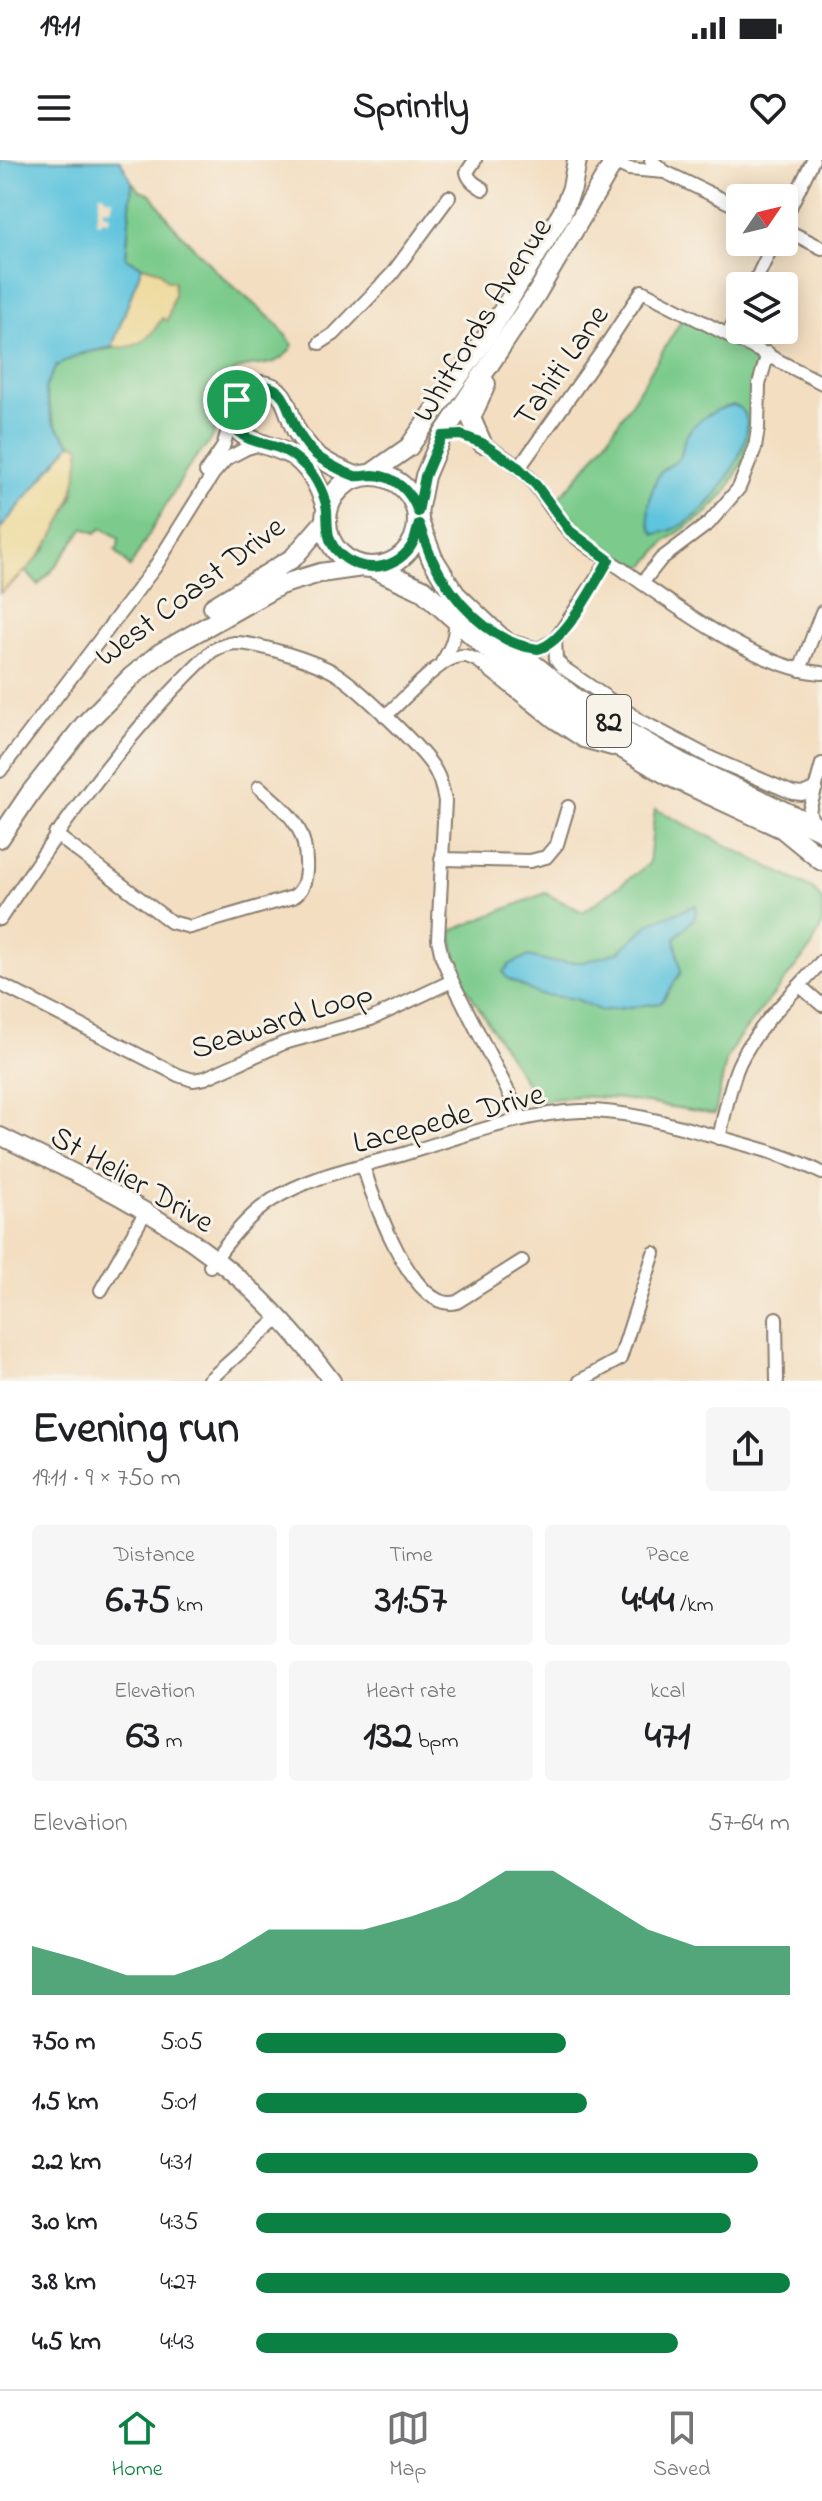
<!DOCTYPE html>
<meta charset="utf-8">
<style>
body{margin:0;font-family:"Indie Flower",sans-serif;background:#f6f6f6;color:#202124;height:100vh;display:flex;flex-direction:column;font-size:30px;white-space:nowrap}
*{box-sizing:border-box;margin:0}
p{font-size:26px;color:#757577}
.icon{flex:none;width:44px;height:44px;fill:none;stroke:currentColor;stroke-width:2;stroke-linecap:round;stroke-linejoin:round}
.map{position:relative;height:1221px;overflow:hidden}
.side{display:flex;flex-direction:column;background:#fff;flex:1}
.side>*{flex:none}
.needle{width:52px;rotate:55deg}
.fabs{position:absolute;left:726px;top:24px;display:grid;gap:16px}
.fabs a{display:grid;place-items:center;width:72px;height:72px;border-radius:8px;background:#fff;box-shadow:0 4px 20px #0003;font-size:40px}
.pin{position:absolute;display:grid;place-items:center;width:68px;height:68px;color:#fff;margin:-34px;border:4px solid #fff;border-radius:50%;box-shadow:0 2px 8px #0007}
.round{display:grid;place-items:center;flex:none;width:84px;height:84px;border-radius:8px;background:#f6f6f6}
.headline{display:flex;align-items:center;justify-content:space-between;height:136px;padding:0 32px}
h1{font-size:44px;font-weight:700;line-height:60px}
.metrics{display:grid;grid-template-columns:repeat(3,1fr);gap:12px;height:136px;padding:8px 32px}
.metrics div{display:grid;align-content:center;border-radius:8px;background:#f6f6f6;text-align:center}
.metrics b{font-size:40px;font-weight:700}
.metrics small{font-size:22px;font-weight:400}
.metrics p{font-size:22px}
.chart{height:224px;padding:16px 32px}
.chart p{display:flex;justify-content:space-between}
.chart svg{width:100%;height:144px;margin-top:8px;fill:#0b8043;opacity:.7}
ul{padding:0 32px;list-style:none;font-size:26px}
li{display:grid;grid-template-columns:128px 96px 1fr;align-items:center;height:60px}
li i{height:20px;border-radius:10px;background:#0b8043}
.status{display:flex;justify-content:space-between;align-items:center;height:56px;padding:0 40px;background:#fff;direction:ltr}
.status svg{height:22px;fill:currentColor}
header{display:flex;justify-content:space-between;align-items:center;height:104px;padding:0 32px;background:#fff;font-size:36px;font-weight:700}
.dock{display:flex;justify-content:space-around;align-items:center;height:112px;border-top:2px solid #e0e0e0;background:#fff;font-size:22px;color:#757577}
.dock a{display:grid;justify-items:center;gap:4px}
.dock .active{color:#0b8043}
.map>svg:first-child{display:block}
.green{fill:#7bcb8c;stroke:#4c7454;stroke-width:2}
.sand{fill:#eeda9e;stroke:#857b5d;stroke-width:2}
.water{fill:#5fc4dd;stroke:#3e707c;stroke-width:2}
.pier{fill:#f3dec1}
.lines{fill:none;stroke-linecap:round;stroke-linejoin:round}
.minor-casing{stroke:#887d6e;stroke-width:16}
.tertiary-casing{stroke:#887d6e;stroke-width:20}
.secondary-casing{stroke:#887d6e;stroke-width:22}
.primary-casing{stroke:#887d6e;stroke-width:24}
.minor{stroke:#fff;stroke-width:12}
.tertiary{stroke:#fff;stroke-width:16}
.secondary{stroke:#fff;stroke-width:18}
.primary{stroke:#fff;stroke-width:20}
.route-casing{stroke:#fff;stroke-width:16}
.route{stroke:#0b8043;stroke-width:10}
.labels{text-anchor:middle;stroke-width:6;stroke-linejoin:round;paint-order:stroke}
.shield{fill:#f7f3e8;stroke:#5e5c59;stroke-width:2}
.shield-label{font-size:30px;font-weight:bold;fill:#1c1c1c}
.street-label{font-size:32px;fill:#1c1c1c;stroke:#f7f3e8}
</style>
<div class="status"><b>19:11</b><svg viewBox="0 0 49 12"><path d="M0 12V9h3v3zM5 12V6h3v6zM10 12V3h3v9zM15 12V0h3v12zM26 1h20v11H26zM47 4h2v5h-2z"/></svg></div>
<header><svg class="icon" aria-label="menu" viewBox="0 0 24 24"><path d="M4 6h16M4 12h16M4 18h16"/></svg>Sprintly<svg class="icon" aria-label="heart" viewBox="0 0 24 24"><path d="M12 20l-8-8c-3-5 5-10 8-4 3-6 11-1 8 4z"/></svg></header>
<div class="map">
<svg width="822" height="1221" viewBox="0 0 822 1221">
<rect width="100%" height="100%" fill="#f7f3e8"/>
<filter id="ink" filterUnits="userSpaceOnUse"><feTurbulence type="fractalNoise" baseFrequency=".0125" numOctaves="2"/><feDisplacementMap in="SourceGraphic" scale="16" xChannelSelector="R" yChannelSelector="G"/><feConvolveMatrix kernelMatrix="1 2 1 2 8 2 1 2 1" color-interpolation-filters="sRGB"/></filter>
<filter id="wash" filterUnits="userSpaceOnUse"><feTurbulence type="fractalNoise" baseFrequency=".006" numOctaves="4" result="noise"/><feDisplacementMap in="SourceGraphic" scale="32" xChannelSelector="R" yChannelSelector="G"/><feGaussianBlur stdDeviation="1.8" result="paint"/><feColorMatrix in="noise" values="0 0 0 0 0 0 0 0 0 0 0 0 0 0 0 0 0 1.4 0 .05"/><feComposite in="paint" operator="in"/></filter>
<g filter="url(#wash)">
<rect width="100%" height="100%" fill="#f3dec1"/>
<g class="green">
<path d="M132 22 140 31 152 35 172 64 216 111 277 164 293 185C275 216 248 196 229 216 217 228 219 260 213 276 209 287 196 295 190 305 169 339 150 373 130 407L115 390 118 387 119 378 102 368 96 373 84 368 50 413 38 425 25 410 45 390 73 338 80 286C55 280 50 251 45 229 48 223 51 212 56 206 59 203 64 202 68 200 103 181 140 199 162 158L167 160 174 135 159 111 142 106 126 98Z"/>
<path d="M682 159 754 192 758 205 753 234 751 274 742 303 726 332 707 353 666 381 646 405 641 407C608 391 579 367 558 338 606 291 647 217 682 159Z"/>
<path d="M655 649 813 729 822 740V765L811 788 737 880 726 901 715 954 621 939 578 936 537 941 459 816 451 771 545 733 583 752 649 704Z"/>
</g>
<g class="sand">
<path d="M142 106 160 111 166 120 174 122V135L167 161 162 158C150 179 138 190 112 187Z"/>
<path d="M71 284 80 286C78 347 49 396 0 433V369Z"/>
</g>
<g class="water">
<path d="M0 0H120L132 22 126 98 142 106 112 187 80 194 56 206 45 229 52 261 71 284 0 369Z"/>
<path d="M734 245C771 260 719 336 700 352 688 363 672 372 655 374 642 362 651 321 663 310 668 305 674 304 679 299 683 293 682 287 684 281 691 261 715 249 734 245Z"/>
<path d="M696 745 695 757 675 778 681 812 661 843 601 851 576 839 537 834 507 818 503 812 510 804 529 796 552 802H583L619 792 650 763Z"/>
</g>
<path class="pier" d="M100 34 105 35V38L113 39 111 49 103 48V53L110 55 109 61 102 60 101 63 96 62Z"/>
</g>
<g filter="url(#ink)">
<g class="lines">
<defs>
<g id="minor">
<path d="M475 0 467 12C469 21 476 24 483 29"/>
<path d="M651 0 665 12 740 48"/>
<path d="M616 3 629 9 665 12"/>
<path d="M784 60 813 0"/>
<path d="M784 69 822 88"/>
<path d="M753 126 774 82"/>
<path d="M728 174 740 151"/>
<path d="M320 183 334 174 392 114 449 37"/>
<path d="M482 283C499 294 518 304 531 320 546 337 555 358 572 374 587 387 605 398 622 409 672 444 761 510 822 513"/>
<path d="M519 308 603 190 642 131 822 223"/>
<path d="M206 312 223 287 232 256"/>
<path d="M642 423 661 399 709 363 739 328 755 288 758 268 759 224 768 193"/>
<path d="M555 480 556 499 562 507 641 561 713 599 793 633 802 634 816 628"/>
<path d="M513 482 538 489 555 480 609 400"/>
<path d="M442 502C451 489 458 471 454 456"/>
<path d="M800 510 822 452"/>
<path d="M385 556C403 542 442 493 465 496 469 496 473 499 477 500L553 561 583 581 612 589"/>
<path d="M0 611 155 407 213 314 226 299 247 288 261 284"/>
<path d="M814 666 809 651 822 604"/>
<path d="M55 674 171 762 190 767 293 737C303 730 305 722 306 710 308 666 289 654 259 627"/>
<path d="M441 699 530 701 546 697 557 684 568 647"/>
<path d="M0 759C62 664 129 569 212 491 219 487 226 484 235 483 258 483 314 501 335 513 355 525 426 591 436 612 441 621 443 631 445 641L438 779 442 797 452 821 522 959"/>
<path d="M0 824 178 915 193 920 205 918 284 883 371 859 452 821"/>
<path d="M800 826 822 845"/>
<path d="M719 978C725 953 729 927 739 904 757 865 794 833 822 801"/>
<path d="M363 1006C373 1038 413 1155 457 1142L522 1101"/>
<path d="M210 1106C227 1082 246 1057 272 1040 312 1015 359 1007 404 994 461 977 521 953 581 951 624 950 666 963 707 974 746 985 786 994 822 1013"/>
<path d="M101 1130 146 1051"/>
<path d="M776 1158 777 1221"/>
<path d="M208 1221 279 1158"/>
<path d="M580 1221 620 1199 654 1093"/>
</g>
<path id="tertiary" d="M0 976C73 1012 148 1047 213 1097 258 1131 298 1176 332 1221"/>
<g id="secondary">
<path d="M482 283 471 258 486 224"/>
<path d="M369 315 409 287 488 175 562 53 572 28 577 0"/>
<path d="M327 350C320 329 313 312 296 298 276 283 229 284 233 251 234 243 238 236 245 231 249 227 255 225 262 225 287 227 287 252 296 270 300 277 306 284 311 290 323 303 342 310 358 317"/>
<path d="M418 352 425 316 442 276 537 133 612 5"/>
<path d="M213 447 293 398 326 360"/>
<path d="M0 678 31 632 84 565 130 518 160 493 280 425 320 413 362 407"/>
</g>
<g id="primary">
<circle cx="372" cy="361" r="46"/>
<path d="M419 364 432 398 455 435 499 477 576 540 624 571 680 603 822 670"/>
<path d="M374 408 423 430 516 513 554 543 606 578 669 615 783 668 822 700"/>
</g>
</defs>
<use href="#minor" class="minor-casing"/>
<use href="#tertiary" class="tertiary-casing"/>
<use href="#secondary" class="secondary-casing"/>
<use href="#primary" class="primary-casing"/>
<use href="#minor" class="minor"/>
<use href="#tertiary" class="tertiary"/>
<use href="#secondary" class="secondary"/>
<use href="#primary" class="primary"/>
</g>
</g>
<g class="lines" filter="url(#ink)">
<defs>
<path id="route" d="M255 225C288 224 285 247 297 270 303 281 311 292 321 299 331 305 343 312 355 316 361 317 367 315 373 315 396 316 411 332 418 352L425 316 442 276 461 275 482 283 519 308 536 325 570 371 609 400C594 424 566 482 538 489 491 484 452 440 432 399 427 388 423 375 419 364 417 369 416 376 414 381 400 411 359 416 337 391 326 379 328 366 327 351 326 337 316 317 306 307 299 300 290 293 281 289 266 282 241 283 234 264 227 248 240 231 255 225Z"/>
</defs>
<use href="#route" class="route-casing"/>
<use href="#route" class="route"/>
</g>
<g class="labels">
<rect class="shield" x="587" y="535" width="44" height="52" rx="6"/>
<g class="shield-label">
<text x="609" y="571">82</text>
</g>
<g class="street-label">
<text transform="translate(481 159) rotate(-58)" y="11">Whitfords Avenue</text>
<text transform="translate(560 205) rotate(-55)" y="11">Tahiti Lane</text>
<text transform="translate(189 430) rotate(-37)" y="11">West Coast Drive</text>
<text transform="translate(281 859) rotate(-18)" y="11">Seaward Loop</text>
<text transform="translate(448 957) rotate(-15)" y="11">Lacepede Drive</text>
<text transform="translate(133 1018) rotate(30)" y="11">St Helier Drive</text>
</g>
</g>
</svg>
<div class="fabs">
<a><svg class="needle" viewBox="-14 -14 28 28"><path d="M0-13l5 13h-10z" fill="#e53935"/><path d="M0 13l5-13h-10z" fill="#757577"/></svg></a>
<a><svg class="icon" aria-label="layers" viewBox="0 0 24 24"><path d="M12 4l9 5-9 5-9-5zM3 14l9 5 9-5"/></svg></a>
</div>
<div class="pin" style="left:237px;top:240px;background:#1e9e55"><svg class="icon" aria-label="arrive" viewBox="0 0 24 24"><path d="M6 21V4h12l-3 4 3 4H6"/></svg></div>
</div>
<section class="side">
<div class="headline"><div><h1>Evening run</h1><p>19:11 · 9 × 750 m</p></div><a class="round"><svg class="icon" aria-label="share" viewBox="0 0 24 24"><path d="M12 15V3M7 8l5-5 5 5M5 13v7h14v-7"/></svg></a></div>
<div class="metrics">
<div><p>Distance</p><b>6.75<small> km</small></b></div>
<div><p>Time</p><b>31:57</b></div>
<div><p>Pace</p><b>4:44<small> /km</small></b></div>
</div>
<div class="metrics">
<div><p>Elevation</p><b>63<small> m</small></b></div>
<div><p>Heart rate</p><b>132<small> bpm</small></b></div>
<div><p>kcal</p><b>471</b></div>
</div>
<div class="chart"><p><span>Elevation</span>57–64 m</p>
<svg viewBox="0 0 160 44" preserveAspectRatio="none"><path d="M0 44V29L10 33L20 38L30 38L40 33L50 24L60 24L70 24L80 20L90 15L100 6L110 6L120 15L130 24L140 29L150 29L160 29V44z"/></svg>
</div>
<ul>
<li><b>750 m</b>5:05<i style="width:58%"></i></li>
<li><b>1.5 km</b>5:01<i style="width:62%"></i></li>
<li><b>2.2 km</b>4:31<i style="width:94%"></i></li>
<li><b>3.0 km</b>4:35<i style="width:89%"></i></li>
<li><b>3.8 km</b>4:27<i style="width:100%"></i></li>
<li><b>4.5 km</b>4:43<i style="width:79%"></i></li>
</ul>
</section>
<nav class="dock">
<a class="active"><svg class="icon" aria-label="home" viewBox="0 0 24 24"><path d="M3 11l9-7 9 7M6 9v11h12V9"/></svg>Home</a>
<a><svg class="icon" aria-label="map" viewBox="0 0 24 24"><path d="M3 6l6-2 6 2 6-2v14l-6 2-6-2-6 2zM9 4v14M15 6v14"/></svg>Map</a>
<a><svg class="icon" aria-label="saved" viewBox="0 0 24 24"><path d="M7 4h10v16l-5-4-5 4z"/></svg>Saved</a>
</nav>
